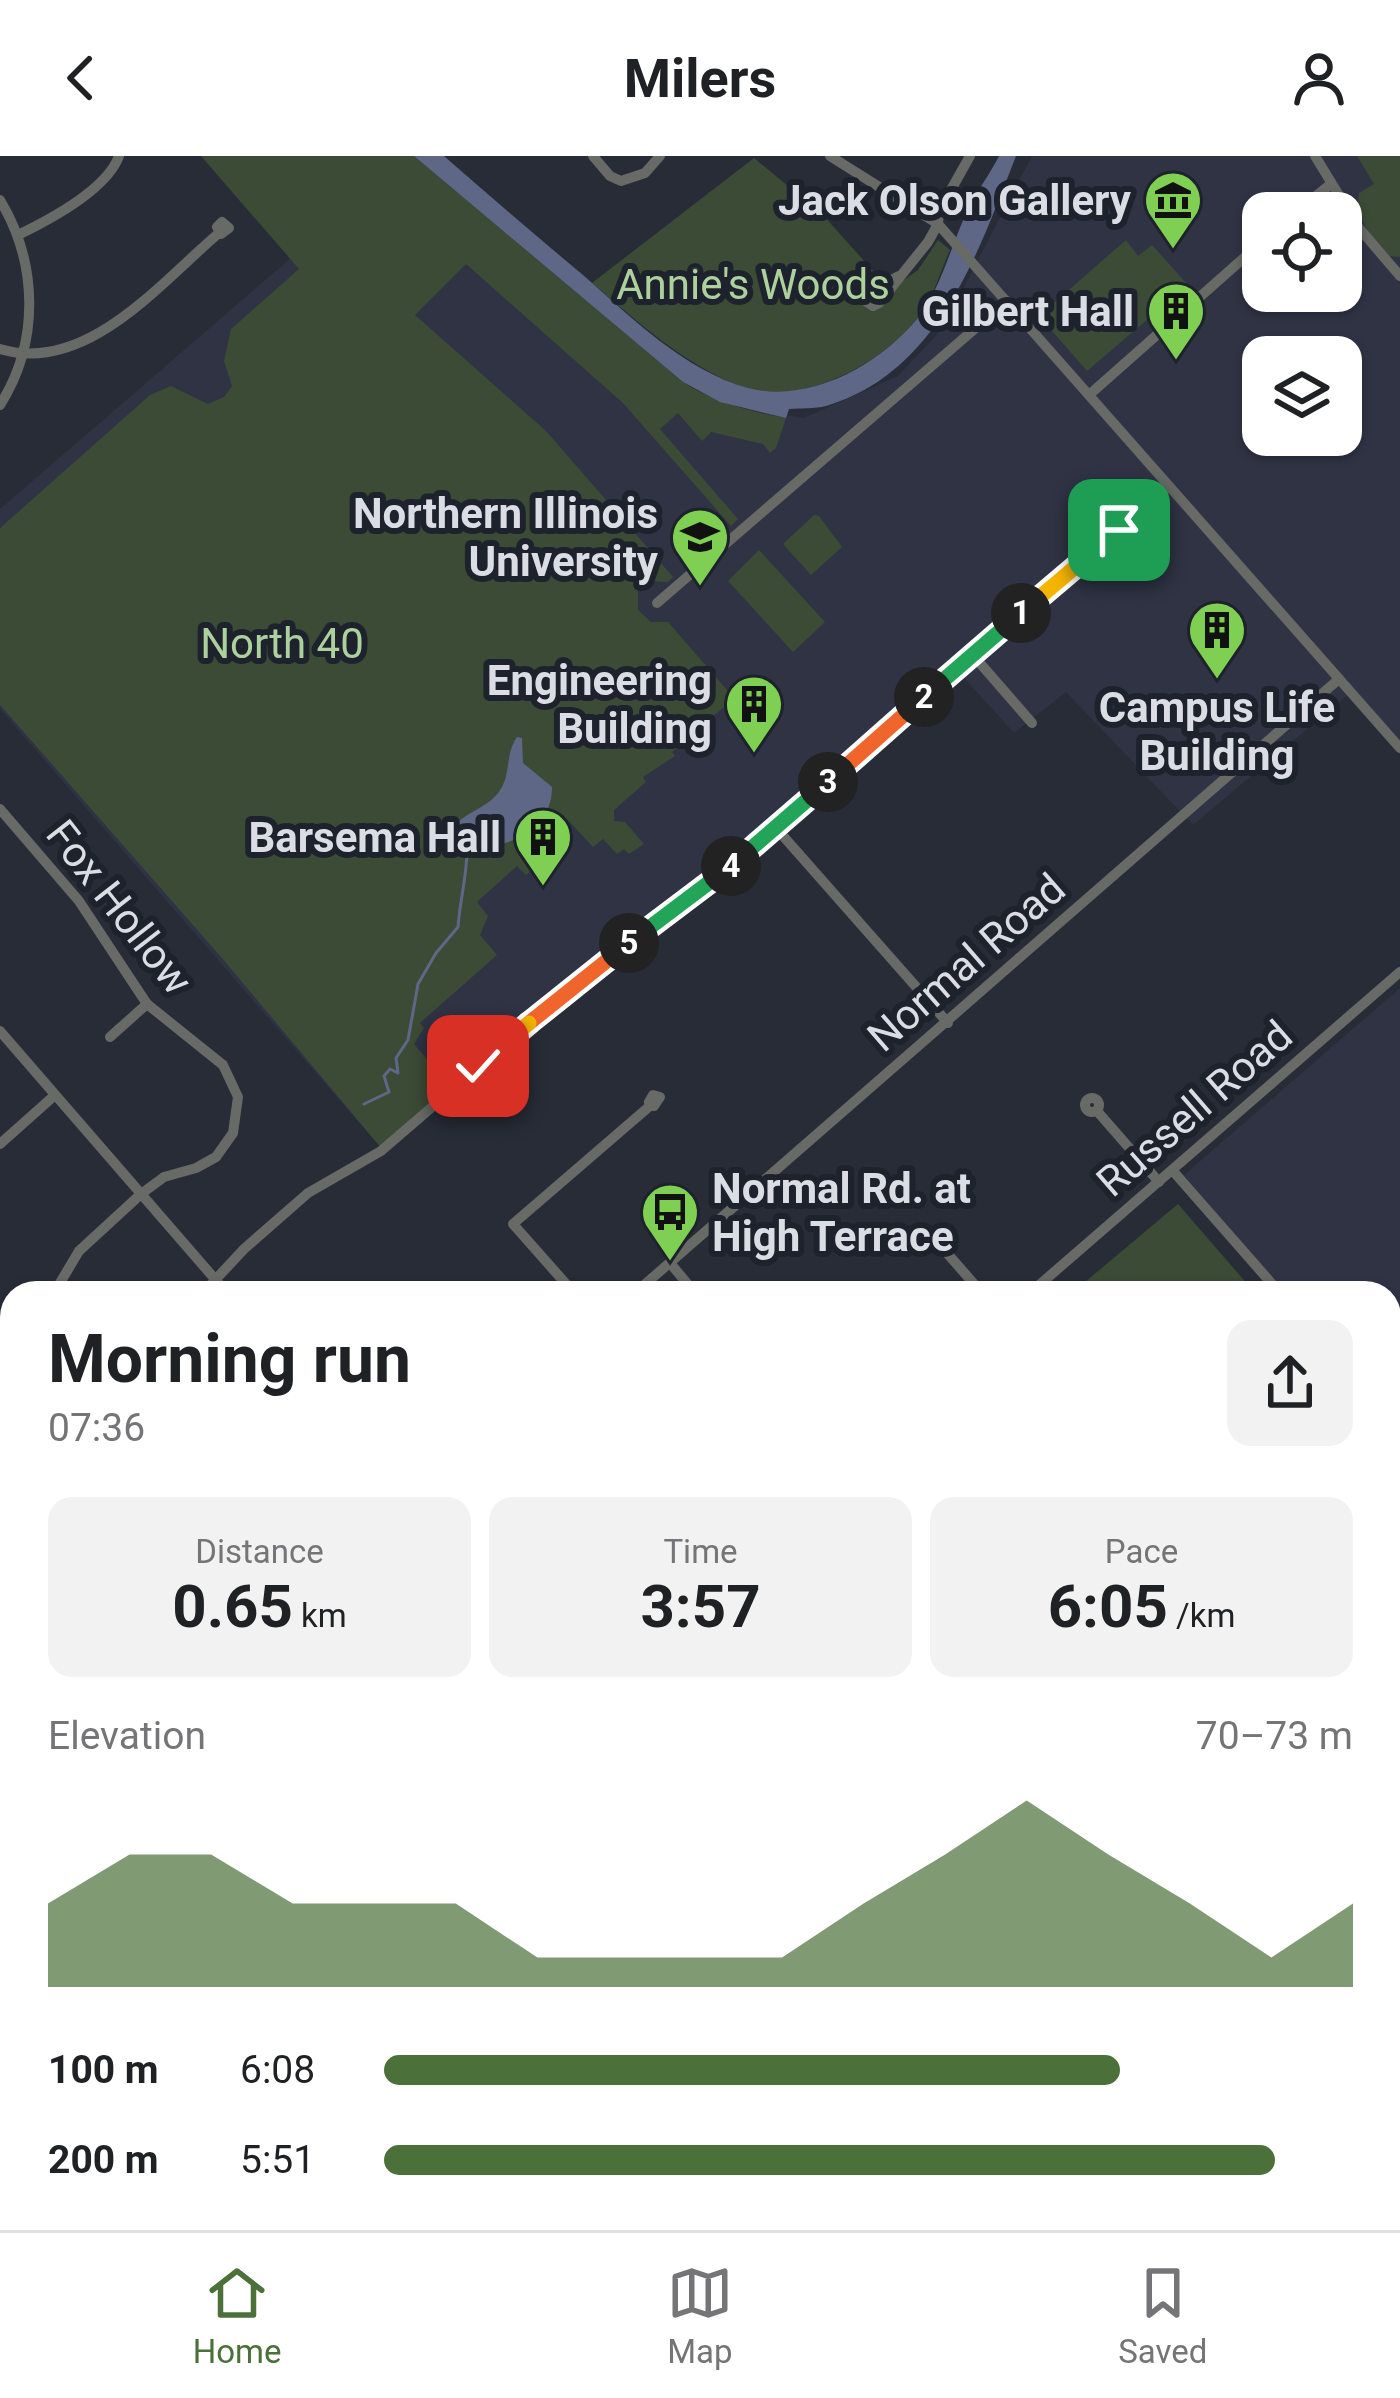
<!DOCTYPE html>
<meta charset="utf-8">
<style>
body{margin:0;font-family:Roboto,sans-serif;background:#f2f2f2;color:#202124;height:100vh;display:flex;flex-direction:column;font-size:45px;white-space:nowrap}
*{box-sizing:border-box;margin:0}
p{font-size:39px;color:#757577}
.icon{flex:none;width:66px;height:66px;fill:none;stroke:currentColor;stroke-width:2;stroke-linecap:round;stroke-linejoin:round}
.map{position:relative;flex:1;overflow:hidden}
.details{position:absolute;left:0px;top:1125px;width:1401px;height:951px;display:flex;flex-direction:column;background:#fff;border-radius:36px 36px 0 0;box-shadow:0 3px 9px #0004}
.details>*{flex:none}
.tools{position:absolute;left:1242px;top:36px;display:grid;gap:24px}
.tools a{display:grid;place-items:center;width:120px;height:120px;border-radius:24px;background:#fff;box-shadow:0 3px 9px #0004;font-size:60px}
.pin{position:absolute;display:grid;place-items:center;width:102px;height:102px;color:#fff;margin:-51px;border-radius:24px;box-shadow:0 6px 18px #0006}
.km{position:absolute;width:60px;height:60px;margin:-30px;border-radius:50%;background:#222;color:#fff;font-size:33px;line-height:60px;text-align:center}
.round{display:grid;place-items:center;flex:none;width:126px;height:126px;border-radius:24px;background:#f2f2f2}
.overview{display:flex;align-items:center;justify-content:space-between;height:204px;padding:0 48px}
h1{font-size:66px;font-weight:700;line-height:90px}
.figures{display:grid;grid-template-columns:repeat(3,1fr);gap:18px;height:204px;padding:12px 48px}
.figures div{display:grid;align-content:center;border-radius:24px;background:#f2f2f2;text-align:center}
.figures b{font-size:60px;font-weight:700}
.figures small{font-size:33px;font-weight:400}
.figures p{font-size:33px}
.chart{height:336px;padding:24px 48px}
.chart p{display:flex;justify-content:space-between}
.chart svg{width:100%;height:216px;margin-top:12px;fill:#4b7039;opacity:.7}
ul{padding:0 48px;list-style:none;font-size:39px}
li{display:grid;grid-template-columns:192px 144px 1fr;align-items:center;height:90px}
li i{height:30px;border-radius:15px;background:#4b7039}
header{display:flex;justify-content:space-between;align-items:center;height:156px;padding:0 48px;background:#fff;font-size:54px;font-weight:700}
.tabs{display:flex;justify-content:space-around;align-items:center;height:168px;border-top:3px solid #e0e0e0;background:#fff;font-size:33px;color:#757577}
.tabs a{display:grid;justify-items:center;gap:6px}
.tabs .current{color:#4b7039}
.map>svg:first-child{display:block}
.built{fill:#2f3344;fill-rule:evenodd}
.green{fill:#3c4b36}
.water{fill:#5e6786}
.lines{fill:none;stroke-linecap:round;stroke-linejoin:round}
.stream{stroke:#5e6786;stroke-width:3}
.minor{stroke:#676a65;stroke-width:10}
.major{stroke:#a1a99d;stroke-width:14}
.split-1-casing{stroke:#fff;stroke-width:24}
.split-2-casing{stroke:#fff;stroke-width:24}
.split-3-casing{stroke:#fff;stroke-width:24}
.split-4-casing{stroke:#fff;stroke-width:24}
.split-5-casing{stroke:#fff;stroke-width:24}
.split-6-casing{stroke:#fff;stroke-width:24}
.split-7-casing{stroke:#fff;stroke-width:24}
.split-1{stroke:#f5b400;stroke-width:15}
.split-2{stroke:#22a559;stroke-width:15}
.split-3{stroke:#f0652b;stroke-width:15}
.split-4{stroke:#22a559;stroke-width:15}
.split-5{stroke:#22a559;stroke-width:15}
.split-6{stroke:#f0652b;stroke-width:15}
.split-7{stroke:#f5b400;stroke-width:15}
.labels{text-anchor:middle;stroke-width:12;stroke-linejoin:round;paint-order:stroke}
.poi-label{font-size:42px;font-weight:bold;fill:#dbdde5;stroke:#1e222d;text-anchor:end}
.park-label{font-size:42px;fill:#add19d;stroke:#1e222d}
.street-label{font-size:42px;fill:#dbdde5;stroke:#1e222d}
</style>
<header><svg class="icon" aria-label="back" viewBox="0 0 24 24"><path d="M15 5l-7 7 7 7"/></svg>Milers<svg class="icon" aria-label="person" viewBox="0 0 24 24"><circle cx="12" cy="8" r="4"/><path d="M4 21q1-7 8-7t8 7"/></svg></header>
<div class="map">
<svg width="1400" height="2074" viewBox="0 0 1400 2074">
<rect width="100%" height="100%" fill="#282c37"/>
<g class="built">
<path d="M409 0 673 234 721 248 804 262 898 220 942 173 1032 0H1400V592L1350 537 1193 669 1066 536 1014 577 956 513 382 993 0 553V353ZM1263 57H1341V135H1263ZM1263 201H1341V279H1263Z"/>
<path d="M1400 832V1272L1389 1259V1137H1285L1184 1019Z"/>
</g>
<g class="green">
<path d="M201 0H414L683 226C713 246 751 256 786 262L776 292 770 297 763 288 711 276 702 285 678 257 660 273 738 363 731 370 623 247 466 108 415 159 546 275 673 421 668 426 644 425 638 431V454L651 466H668L734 542 672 596 675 600 643 621 646 626 614 654V665L625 666 644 688 629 698 624 693 617 698 603 683 593 691 569 665 529 699 537 709 526 719 517 710 477 746 488 760 480 779 497 799 420 867 424 872 414 888 431 908 437 904 458 927 382 993 221 801 0 549V372L150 239 171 230 208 248 224 241 232 230 224 205 231 173 299 113Z"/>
<path d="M1357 0H1400V101L1388 100C1372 82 1354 61 1359 37L1374 28Z"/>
<path d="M754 2 823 59 882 125 863 135 861 142 866 151 918 114 938 84 950 94C940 116 934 140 919 160 885 206 800 253 742 231 685 209 638 166 592 127Z"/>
<path d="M1126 84 1138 100 1152 89 1188 129 1087 215 1039 160Z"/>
<path d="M814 359 819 360 842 391 811 419 783 388Z"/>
<path d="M759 394 825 466 793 496 728 425Z"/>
<path d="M1178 1048 1255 1137H1072Z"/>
</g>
<g class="water">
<path d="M414 0H444C490 40 536 80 583 119 631 161 685 215 748 232 809 248 879 209 917 163 943 130 952 84 971 47 980 31 991 16 999 0H1016C978 97 938 217 826 250 814 253 801 252 789 253L786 262 720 246 683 226Z"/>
<path d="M517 581 522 582 523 607 552 631C552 680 498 698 458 686L451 675C462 656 485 654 498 637 512 620 504 600 517 581Z"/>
</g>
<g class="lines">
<path class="stream" d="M364 948 389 936 384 920 390 913 398 917 396 902 408 884 418 828 436 797 458 771C460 742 468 717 467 688"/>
<g class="minor">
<path d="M593 0 610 20 621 25 645 17 660 0"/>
<path d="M830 0 938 68 1400 592"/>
<path d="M1315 0 1359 72 1400 120"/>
<path d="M0 44C38 107 40 186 0 249"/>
<path d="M1295 57 1331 28"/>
<path d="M222 66 229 72 221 78 217 71Z"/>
<path d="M18 79C49 64 107 33 119 0"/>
<path d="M899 120 868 136 867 146 873 150 879 147 928 86 938 68 939 55 970 0"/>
<path d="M0 193C86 219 160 127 219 77"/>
<path d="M1089 239 1263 85"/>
<path d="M657 447 1007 145"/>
<path d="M972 498 1032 567"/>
<path d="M0 653 79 745 147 848 223 909 238 941 233 977 216 1001 196 1012 164 1021 141 1038 79 1095 54 1137"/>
<path d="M776 672 948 867"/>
<path d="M0 875 227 1137"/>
<path d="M110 881 147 848"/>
<path d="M653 939 660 941 654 950 649 946Z"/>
<circle cx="1092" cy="949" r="7"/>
<path d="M1097 955 1159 1026"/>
<path d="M0 988 55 939"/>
<path d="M1173 1015 1280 1137"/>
<path d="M939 1088 982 1137"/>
<path d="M670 1107 695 1137"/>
<path d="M203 1137 244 1093 308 1037 381 995 590 815 715 724 1167 332"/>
<path d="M574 1137 513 1068 651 949"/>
<path d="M635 1137 1339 523"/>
<path d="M1030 1137 1400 816"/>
<path d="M0 1186 12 1189"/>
<path d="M1389 1263 1400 1276"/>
<path d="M0 1265 12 1247"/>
<path d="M1389 1533 1400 1546"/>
<path d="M0 1619 12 1633"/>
<path d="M1394 1658 1400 1669"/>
<path d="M0 1687 12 1677"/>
<path d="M1389 1743 1400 1739"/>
<path d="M1389 1841 1400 1849"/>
<path d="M383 2064 391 2074"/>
<path d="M1008 2064 1016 2074"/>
<path d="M1326 2064 1335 2074"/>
<path d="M491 2074 503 2064"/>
</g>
<g class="major">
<path d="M1389 1517 1400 1507"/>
<path d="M743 2074 755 2064"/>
</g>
</g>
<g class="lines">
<defs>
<path id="split-1" d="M1021 457 1119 374"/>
<path id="split-2" d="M924 541 1021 457"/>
<path id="split-3" d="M828 626 924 541"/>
<path id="split-4" d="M731 710 828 626"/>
<path id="split-5" d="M629 787 731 710"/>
<path id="split-6" d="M529 867 629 787"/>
<path id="split-7" d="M478 910 529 867"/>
</defs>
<use href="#split-1" class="split-1-casing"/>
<use href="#split-2" class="split-2-casing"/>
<use href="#split-3" class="split-3-casing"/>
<use href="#split-4" class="split-4-casing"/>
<use href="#split-5" class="split-5-casing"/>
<use href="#split-6" class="split-6-casing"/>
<use href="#split-7" class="split-7-casing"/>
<use href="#split-1" class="split-1"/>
<use href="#split-2" class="split-2"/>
<use href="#split-3" class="split-3"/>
<use href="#split-4" class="split-4"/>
<use href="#split-5" class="split-5"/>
<use href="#split-6" class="split-6"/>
<use href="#split-7" class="split-7"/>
</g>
<defs>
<symbol id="museum-pin" viewBox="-11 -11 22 30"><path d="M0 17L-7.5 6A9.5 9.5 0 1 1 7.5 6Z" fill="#7fd052" stroke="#1e222d"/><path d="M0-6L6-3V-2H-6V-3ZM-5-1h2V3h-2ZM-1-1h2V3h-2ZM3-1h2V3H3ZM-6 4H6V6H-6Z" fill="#111"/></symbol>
<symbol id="building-pin" viewBox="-11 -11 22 30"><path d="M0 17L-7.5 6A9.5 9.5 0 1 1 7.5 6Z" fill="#7fd052" stroke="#1e222d"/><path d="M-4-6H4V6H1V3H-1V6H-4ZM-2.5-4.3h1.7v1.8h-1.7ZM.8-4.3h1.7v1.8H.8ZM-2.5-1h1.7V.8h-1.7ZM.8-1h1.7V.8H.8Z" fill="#111"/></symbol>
<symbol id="university-pin" viewBox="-11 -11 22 30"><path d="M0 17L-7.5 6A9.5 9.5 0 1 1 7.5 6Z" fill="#7fd052" stroke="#1e222d"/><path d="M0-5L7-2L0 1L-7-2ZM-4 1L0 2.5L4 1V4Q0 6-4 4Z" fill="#111"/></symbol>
<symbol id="bus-pin" viewBox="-11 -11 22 30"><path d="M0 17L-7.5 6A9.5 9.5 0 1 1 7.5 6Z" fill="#7fd052" stroke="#1e222d"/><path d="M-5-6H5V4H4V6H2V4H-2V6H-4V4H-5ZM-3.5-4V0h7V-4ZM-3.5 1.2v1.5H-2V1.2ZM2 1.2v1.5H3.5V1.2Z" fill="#111"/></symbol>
</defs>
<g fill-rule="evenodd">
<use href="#museum-pin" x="1140" y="11" width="66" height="90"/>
<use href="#building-pin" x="1143" y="122" width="66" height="90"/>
<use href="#university-pin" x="667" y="348" width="66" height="90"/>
<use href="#building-pin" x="1184" y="441" width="66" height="90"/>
<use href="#building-pin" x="721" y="515" width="66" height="90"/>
<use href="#building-pin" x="510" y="648" width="66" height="90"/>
<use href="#bus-pin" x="637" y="1023" width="66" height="90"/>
</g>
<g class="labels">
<g class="poi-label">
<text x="1131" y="59">Jack Olson Gallery</text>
<text x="1134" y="170">Gilbert Hall</text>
<text x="658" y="372">Northern Illinois<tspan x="658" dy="48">University</tspan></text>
<text x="712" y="539">Engineering<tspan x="712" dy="48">Building</tspan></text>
<text x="1217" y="566" text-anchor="middle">Campus Life<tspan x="1217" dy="48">Building</tspan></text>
<text x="501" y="696">Barsema Hall</text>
<text x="712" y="1047" text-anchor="start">Normal Rd. at<tspan x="712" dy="48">High Terrace</tspan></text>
</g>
<g class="park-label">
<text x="753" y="143">Annie's Woods</text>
<text x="282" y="502">North 40</text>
</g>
<g class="street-label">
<text transform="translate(120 751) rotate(52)" y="15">Fox Hollow</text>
<text transform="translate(966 806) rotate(-41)" y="15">Normal Road</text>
<text transform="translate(1194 952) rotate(-41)" y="15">Russell Road</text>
</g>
</g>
</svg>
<div class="tools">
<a><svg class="icon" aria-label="locate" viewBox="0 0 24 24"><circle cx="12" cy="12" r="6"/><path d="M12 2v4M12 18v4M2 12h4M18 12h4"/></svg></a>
<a><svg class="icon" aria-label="layers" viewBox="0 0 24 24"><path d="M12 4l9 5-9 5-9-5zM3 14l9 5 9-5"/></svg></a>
</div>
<div class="pin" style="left:1119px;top:374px;background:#1e9e55"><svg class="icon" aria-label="arrive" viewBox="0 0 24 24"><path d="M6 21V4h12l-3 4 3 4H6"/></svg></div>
<div class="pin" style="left:478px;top:910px;background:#d93025"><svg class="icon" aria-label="check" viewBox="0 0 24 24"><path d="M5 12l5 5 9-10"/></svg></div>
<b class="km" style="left:1021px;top:457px">1</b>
<b class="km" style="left:924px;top:541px">2</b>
<b class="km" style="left:828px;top:626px">3</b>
<b class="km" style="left:731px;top:710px">4</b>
<b class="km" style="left:629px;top:787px">5</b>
<section class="details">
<div class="overview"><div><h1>Morning run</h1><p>07:36</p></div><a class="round"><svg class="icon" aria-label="share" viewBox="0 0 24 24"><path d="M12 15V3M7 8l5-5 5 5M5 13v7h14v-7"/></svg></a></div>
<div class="figures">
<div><p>Distance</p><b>0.65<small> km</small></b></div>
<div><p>Time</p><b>3:57</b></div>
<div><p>Pace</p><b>6:05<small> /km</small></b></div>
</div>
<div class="chart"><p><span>Elevation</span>70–73 m</p>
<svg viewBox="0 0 160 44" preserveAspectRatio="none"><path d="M0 44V27L10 17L20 17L30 27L40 27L50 27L60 38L70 38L80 38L90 38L100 27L110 17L120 6L130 17L140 27L150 38L160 27V44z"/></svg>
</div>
<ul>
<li><b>100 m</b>6:08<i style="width:76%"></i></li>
<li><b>200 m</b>5:51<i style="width:92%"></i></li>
</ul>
</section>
</div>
<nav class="tabs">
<a class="current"><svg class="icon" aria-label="home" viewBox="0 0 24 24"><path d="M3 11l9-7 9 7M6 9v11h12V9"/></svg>Home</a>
<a><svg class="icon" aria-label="map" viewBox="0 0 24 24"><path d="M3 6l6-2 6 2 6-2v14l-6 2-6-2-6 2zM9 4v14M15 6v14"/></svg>Map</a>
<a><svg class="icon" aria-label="saved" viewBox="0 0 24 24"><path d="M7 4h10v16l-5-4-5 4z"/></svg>Saved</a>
</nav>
